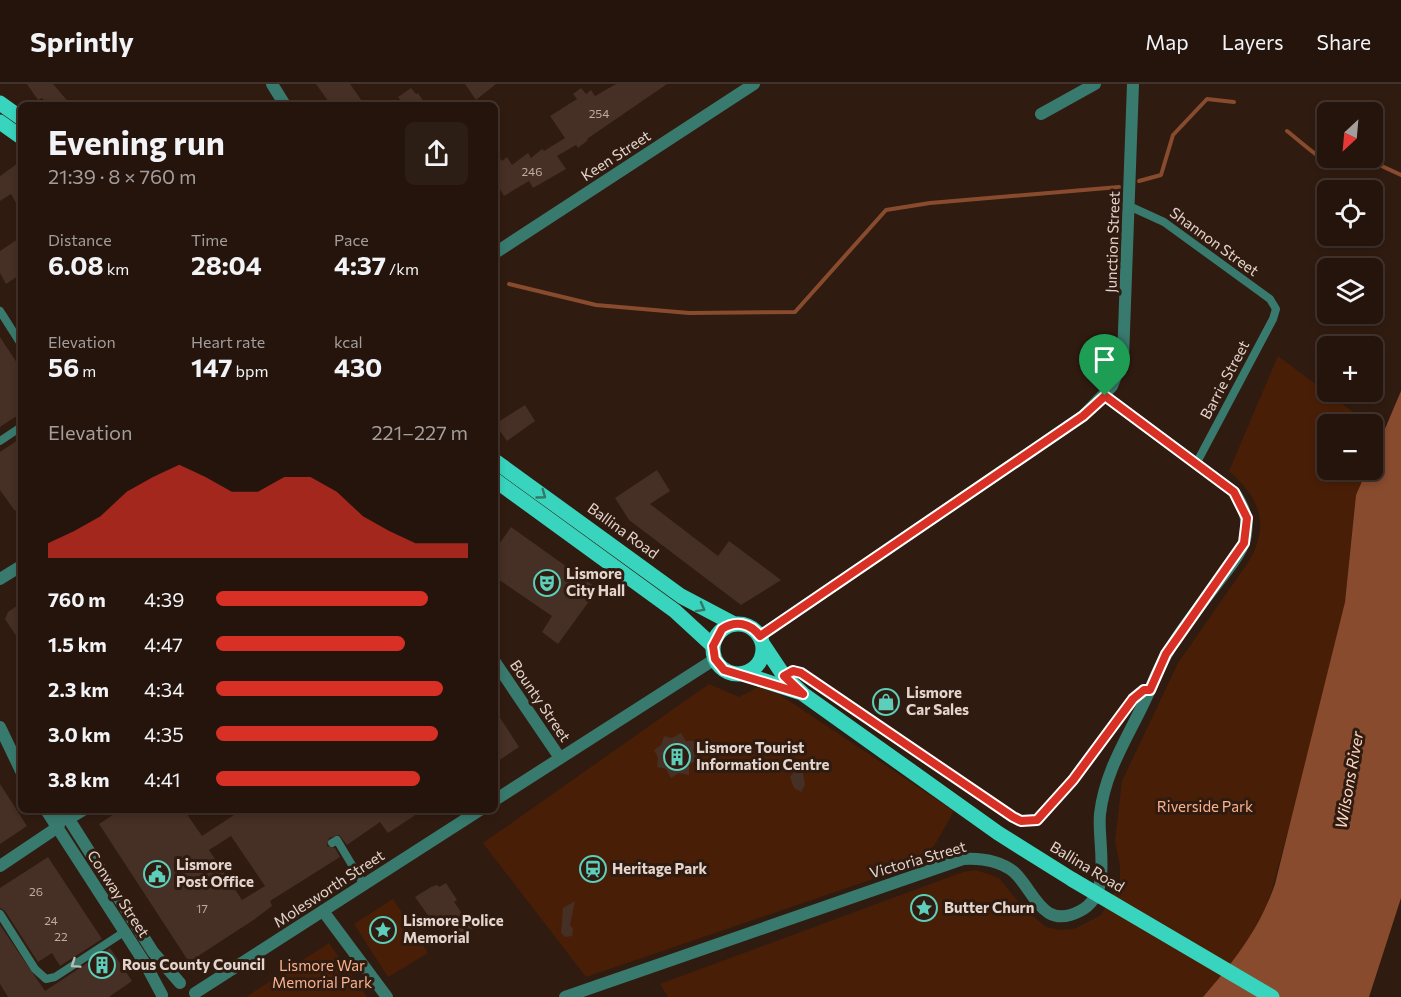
<!DOCTYPE html>
<meta charset="utf-8">
<style>
body{margin:0;font-family:Commissioner,sans-serif;background:#2c1d15;color:#f1f3f6;height:100vh;display:flex;flex-direction:column;font-size:22px;white-space:nowrap}
*{box-sizing:border-box;margin:0}
p{font-size:20px;color:#a39e9d}
.icon{flex:none;width:33px;height:33px;fill:none;stroke:currentColor;stroke-width:2;stroke-linecap:round;stroke-linejoin:round}
.map{position:relative;flex:1;overflow:hidden}
.sheet{position:absolute;left:18px;top:18px;width:480px;height:711px;display:flex;flex-direction:column;background:#24140c;border-radius:9px;box-shadow:0 3px 9px #0003,0 0 0 2px #41332d}
.sheet>*{flex:none}
.needle{width:39px;rotate:206deg}
.buttons{position:absolute;left:1317px;top:18px;display:grid;gap:12px}
.buttons a{display:grid;place-items:center;width:66px;height:66px;border-radius:9px;background:#24140c;box-shadow:0 3px 9px #0003,0 0 0 2px #41332d;font-size:30px}
.pin{position:absolute;display:grid;place-items:center;width:51px;height:51px;color:#fff;margin:-62px -26px;border-radius:50% 50% 50% 0;rotate:-45deg;box-shadow:0 0 6px #0007}
.pin .icon{rotate:45deg}
.round{display:grid;place-items:center;flex:none;width:63px;height:63px;border-radius:9px;background:#2c1d15}
.summary{display:flex;align-items:center;justify-content:space-between;height:102px;padding:0 30px}
h1{font-size:33px;font-weight:700;line-height:45px}
.stats{display:grid;grid-template-columns:repeat(3,1fr);gap:9px;height:102px;padding:6px 30px}
.stats div{display:grid;align-content:center}
.stats b{font-size:26px;font-weight:700}
.stats small{font-size:16px;font-weight:400}
.stats p{font-size:16px}
.chart{height:168px;padding:12px 30px}
.chart p{display:flex;justify-content:space-between}
.chart svg{width:100%;height:108px;margin-top:6px;fill:#d93025;opacity:.7}
ul{padding:0 30px;list-style:none;font-size:20px}
li{display:grid;grid-template-columns:96px 72px 1fr;align-items:center;height:45px}
li i{height:15px;border-radius:8px;background:#d93025}
header{display:flex;align-items:center;gap:36px;box-sizing:border-box;height:84px;padding:0 30px;background:#24140c;border-bottom:2px solid #41332d}
header strong{font-size:28px}
nav{display:flex;gap:33px;margin-inline-start:auto;font-size:21px}
.map>svg:first-child{display:block}
.green{fill:#491e06}
.water{fill:#884b2d}
.lines{fill:none;stroke-linecap:round;stroke-linejoin:round}
.stream{stroke:#884b2d;stroke-width:4}
.building{fill:#462f24;fill-rule:evenodd}
.service{stroke:#397a6e;stroke-width:8}
.minor{stroke:#397a6e;stroke-width:12}
.tertiary{stroke:#397a6e;stroke-width:12}
.primary{stroke:#38d4bd;stroke-width:15}
.primary-bridge{stroke:#38d4bd;stroke-width:15}
.oneway{stroke:#347866}
.oneway2{stroke:#b8beb5}
.route-casing{stroke:#fff;stroke-width:12}
.route{stroke:#d93025;stroke-width:8}
.labels{text-anchor:middle;stroke-width:6;stroke-linejoin:round;paint-order:stroke}
.number-label{font-size:12px;fill:#bcaba3}
.street-label{font-size:15px;fill:#e3d4cd;stroke:#301b10}
.poi-label{font-size:15px;font-weight:bold;fill:#e3d4cd;stroke:#301b10;text-anchor:start}
.park-label{font-size:15px;fill:#fbb28f;stroke:#301b10}
.water-label{font-size:16px;font-style:italic;fill:#fdd7c5;stroke:#301b10}
</style>
<header>
<strong>Sprintly</strong>
<nav><a>Map</a><a>Layers</a><a>Share</a></nav>
</header>
<div class="map">
<svg width="1401" height="913" viewBox="0 0 1401 913">
<rect width="100%" height="100%" fill="#301b10"/>
<g class="green">
<path d="M1278 272 1369 340H1328V386H1367L1356 411 1345 518 1305 684 1268 820 1241 870 1203 913H668L660 900 963 788 976 786 999 794 1023 824 1046 843 1060 846 1074 845 1101 831 1120 797V781L1115 758 1122 697 1178 579 1249 477C1271 439 1259 414 1229 387Z"/>
<path d="M709 600 739 613 764 600 954 727 934 762 911 782 586 893 483 759Z"/>
<path d="M393 815 428 869 388 893 354 840Z"/>
<path d="M329 859 367 913H246Z"/>
</g>
<path class="water" d="M1401 307V814L1369 913H1203C1234 877 1259 846 1275 800L1345 518 1356 411 1367 386H1372L1373 373Z"/>
<g class="lines">
<g class="stream">
<path d="M1287 47C1315 69 1335 94 1373 78L1401 91"/>
<path d="M1139 97 1161 91 1173 51 1207 15 1234 18"/>
<path d="M509 200 596 221 689 229 795 228 886 126 930 119 1119 103"/>
</g>
</g>
<g class="building">
<path d="M27 0H53L71 21H44L46 19 42 14 38 16Z"/>
<path d="M316 0H350L362 17 355 21H331Z"/>
<path d="M465 0H496L476 16Z"/>
<path d="M616 0H667L587 55 588 56 578 64 576 61 557 72 566 85 533 104 529 97 504 112 495 97V68L502 77 507 73 512 81 528 69 531 74 542 65 544 67 565 54 550 32 577 15 573 10 581 4 586 10 591 6 595 12Z"/>
<path d="M411 4 416 10 418 9 426 21H398L402 18 398 13Z"/>
<path d="M21 77V128L11 110 0 117V92Z"/>
<path d="M21 153V190L6 200 0 189V167Z"/>
<path d="M0 253 21 285V329L0 343Z"/>
<path d="M525 321 535 337 507 357 495 340Z"/>
<path d="M21 354V423L15 427 0 406V368Z"/>
<path d="M657 386 670 407 650 420 718 472 729 457 781 496 741 521 629 436 615 414Z"/>
<path d="M511 443 598 505 558 560 542 548 552 532 495 493V466Z"/>
<path d="M21 519V559L5 535 8 528Z"/>
<path d="M495 626 519 663 495 679Z"/>
<path d="M681 649 686 657H696L693 667 698 675 689 681V691L679 689 671 694 666 685 657 683 658 674 654 666 661 661 664 652 672 654Z"/>
<path d="M795 686 803 689 805 701 801 708 794 704 790 693Z"/>
<path d="M0 700 27 742 0 760Z"/>
<path d="M120 726H184L202 752 234 731 231 726H423L388 749 380 738 347 761 339 751 329 754 327 762 335 764 340 773 270 817 272 822 255 835 189 878 99 740ZM231 752 265 802 242 816 209 766Z"/>
<path d="M598 770 607 786 588 798 579 784Z"/>
<path d="M48 773 102 855 60 882 52 869 38 878 5 827 0 824V804Z"/>
<path d="M446 799 457 816 454 818 466 835 469 834 475 843 459 854 448 837 437 844 415 813 431 803 437 801 439 803Z"/>
<path d="M575 817 570 841 573 845 572 852 565 853 561 849 563 824Z"/>
<path d="M0 841 45 907 110 864 132 897 109 913H8L0 900Z"/>
</g>
<g class="lines">
<g class="service">
<path d="M1129 122 1164 138 1270 215 1276 225 1273 235 1196 380"/>
<path d="M0 227 21 260"/>
<path d="M0 357 21 343"/>
<path d="M784 592 793 587 818 599 1013 733 1021 737 1037 736 1073 696 1133 615 1144 606H1150"/>
<path d="M332 759 337 756 364 801"/>
<path d="M0 830 35 885 46 895 55 893 124 848"/>
</g>
<g class="minor">
<path d="M272 0 285 21"/>
<path d="M1041 30 1095 0"/>
<path d="M495 169 754 0"/>
<path d="M0 495 21 482"/>
<path d="M760 552 1083 332 1112 302 1123 274 1133 0"/>
<path d="M495 578 560 674"/>
<path d="M68 735 83 726"/>
<path d="M0 782 58 743 61 736 58 726"/>
<path d="M323 827 387 913"/>
<path d="M565 913 963 775C981 774 999 776 1014 788 1034 806 1042 847 1080 827 1114 810 1097 759 1100 730 1106 679 1136 642 1154 596 1169 559 1195 529 1219 497 1227 486 1239 473 1244 459 1250 440 1246 424 1234 408L1105 312"/>
</g>
<g class="tertiary">
<path d="M0 643 21 687"/>
<path d="M495 716 715 575"/>
<path d="M46 726 146 881 162 911"/>
<path d="M63 726 153 868 180 899"/>
<path d="M195 909 480 726"/>
</g>
<g class="primary">
<path d="M0 19 21 34"/>
<path d="M0 38 21 53"/>
<path d="M495 377 681 512 734 540"/>
<path d="M495 396 675 527 713 562"/>
<circle cx="738" cy="565" r="25"/>
<path d="M764 562 784 592 803 610 998 749 1073 796"/>
<path d="M744 590 798 608"/>
</g>
<path class="primary-bridge" d="M1073 796 1272 913"/>
</g>
<defs><path id="oneway-chevron" d="M-2-3.5L2.5 0L-2 3.5" fill="none" stroke-width="1.6" stroke-linecap="round" stroke-linejoin="round" transform="scale(1.5)"/></defs>
<g class="oneway">
<use href="#oneway-chevron" transform="translate(542 411) rotate(36)"/>
<use href="#oneway-chevron" transform="translate(701 524) rotate(29)"/>
</g>
<use class="oneway2" href="#oneway-chevron" transform="translate(75 880) rotate(146)"/>
<g class="lines">
<defs>
<path id="route" d="M1105 312 1234 408 1247 434 1244 459 1166 570 1150 606H1144L1133 615 1073 696 1037 736 1021 737 1013 733 801 589 793 587 784 592 803 610 724 586 715 575 713 562 722 545C736 536 750 539 760 552L1083 332Z"/>
</defs>
<use href="#route" class="route-casing"/>
<use href="#route" class="route"/>
</g>
<defs>
<symbol id="theatre-ring" viewBox="-11 -11 22 22"><circle r="9.5" fill="#301b10" stroke="#5cceba" stroke-width="1.5"/><path d="M-5-5.5Q0-4 5-5.5V0Q5 5 0 6Q-5 5-5 0ZM-3.3-2.5H-1v1.5H-3.3ZM1-2.5H3.3v1.5H1ZM-2.8 1Q0 5.5 2.8 1Z" fill="#5cceba"/></symbol>
<symbol id="shop-ring" viewBox="-11 -11 22 22"><circle r="9.5" fill="#301b10" stroke="#5cceba" stroke-width="1.5"/><path d="M-5-2.5h2.3a2.7 3.5 0 0 1 5.4 0H5L5.5 6h-11ZM-1.5-2.5h3a1.5 2.3 0 0 0-3 0Z" fill="#5cceba"/></symbol>
<symbol id="building-ring" viewBox="-11 -11 22 22"><circle r="9.5" fill="#301b10" stroke="#5cceba" stroke-width="1.5"/><path d="M-4-6H4V6H1V3H-1V6H-4ZM-2.5-4.3h1.7v1.8h-1.7ZM.8-4.3h1.7v1.8H.8ZM-2.5-1h1.7V.8h-1.7ZM.8-1h1.7V.8H.8Z" fill="#5cceba"/></symbol>
<symbol id="station-ring" viewBox="-11 -11 22 22"><circle r="9.5" fill="#301b10" stroke="#5cceba" stroke-width="1.5"/><path d="M-3-6H3Q5-6 5-4V2Q5 4 3 4L4.5 6H3L1.5 4h-3L-3 6H-4.5L-3 4Q-5 4-5 2V-4Q-5-6-3-6ZM-3.5-4v3h7v-3ZM-3.5 1v1.5H-2V1ZM2 1v1.5H3.5V1Z" fill="#5cceba"/></symbol>
<symbol id="civic-ring" viewBox="-11 -11 22 22"><circle r="9.5" fill="#301b10" stroke="#5cceba" stroke-width="1.5"/><path d="M-.6-6.5H3V-4.5H.6V-3L4-1V1h2V6H-6V1h2V-1L-.6-3ZM-1.2 2.5V6h2.4V2.5Z" fill="#5cceba"/></symbol>
<symbol id="sight-ring" viewBox="-11 -11 22 22"><circle r="9.5" fill="#301b10" stroke="#5cceba" stroke-width="1.5"/><path d="M0-6L1.8-2.2L6-1.7L2.9 1.2L3.7 5.4L0 3.3L-3.7 5.4L-2.9 1.2L-6-1.7L-1.8-2.2Z" fill="#5cceba"/></symbol>
</defs>
<g fill-rule="evenodd">
<use href="#theatre-ring" x="532" y="484" width="30" height="30"/>
<use href="#shop-ring" x="871" y="603" width="30" height="30"/>
<use href="#building-ring" x="662" y="658" width="30" height="30"/>
<use href="#station-ring" x="578" y="770" width="30" height="30"/>
<use href="#civic-ring" x="142" y="775" width="30" height="30"/>
<use href="#sight-ring" x="909" y="809" width="30" height="30"/>
<use href="#sight-ring" x="368" y="831" width="30" height="30"/>
<use href="#building-ring" x="87" y="866" width="30" height="30"/>
</g>
<g class="labels">
<g class="number-label">
<text x="599" y="34">254</text>
<text x="532" y="92">246</text>
<text x="36" y="812">26</text>
<text x="202" y="829">17</text>
<text x="51" y="841">24</text>
<text x="61" y="857">22</text>
</g>
<g class="street-label">
<text transform="translate(616 72) rotate(-33)" y="5">Keen Street</text>
<text transform="translate(1113 158) rotate(-88)" y="5">Junction Street</text>
<text transform="translate(1214 158) rotate(36)" y="5">Shannon Street</text>
<text transform="translate(1225 296) rotate(-62)" y="5">Barrie Street</text>
<text transform="translate(623 447) rotate(36)" y="5">Ballina Road</text>
<text transform="translate(540 617) rotate(56)" y="5">Bounty Street</text>
<text transform="translate(918 776) rotate(-16)" y="5">Victoria Street</text>
<text transform="translate(1087 783) rotate(31)" y="5">Ballina Road</text>
<text transform="translate(329 805) rotate(-33)" y="5">Molesworth Street</text>
<text transform="translate(118 810) rotate(57)" y="5">Conway Street</text>
</g>
<g class="poi-label">
<text x="566" y="495">Lismore<tspan x="566" dy="17">City Hall</tspan></text>
<text x="906" y="614">Lismore<tspan x="906" dy="17">Car Sales</tspan></text>
<text x="696" y="669">Lismore Tourist<tspan x="696" dy="17">Information Centre</tspan></text>
<text x="176" y="786">Lismore<tspan x="176" dy="17">Post Office</tspan></text>
<text x="612" y="790">Heritage Park</text>
<text x="944" y="829">Butter Churn</text>
<text x="403" y="842">Lismore Police<tspan x="403" dy="17">Memorial</tspan></text>
<text x="122" y="886">Rous County Council</text>
</g>
<g class="park-label">
<text x="1205" y="728">Riverside Park</text>
<text x="322" y="887">Lismore War<tspan x="322" dy="17">Memorial Park</tspan></text>
</g>
<g class="water-label">
<text transform="translate(1349 696) rotate(-80)" y="6">Wilsons River</text>
</g>
</g>
</svg>
<div class="buttons">
<a><svg class="needle" viewBox="-14 -14 28 28"><path d="M0-13l5 13h-10z" fill="#e53935"/><path d="M0 13l5-13h-10z" fill="#a39e9d"/></svg></a>
<a><svg class="icon" aria-label="locate" viewBox="0 0 24 24"><circle cx="12" cy="12" r="6"/><path d="M12 2v4M12 18v4M2 12h4M18 12h4"/></svg></a>
<a><svg class="icon" aria-label="layers" viewBox="0 0 24 24"><path d="M12 4l9 5-9 5-9-5zM3 14l9 5 9-5"/></svg></a>
<a>+</a>
<a>−</a>
</div>
<div class="pin" style="left:1105px;top:312px;background:#1e9e55"><svg class="icon" aria-label="arrive" viewBox="0 0 24 24"><path d="M6 21V4h12l-3 4 3 4H6"/></svg></div>
<section class="sheet">
<div class="summary"><div><h1>Evening run</h1><p>21:39 · 8 × 760 m</p></div><a class="round"><svg class="icon" aria-label="share" viewBox="0 0 24 24"><path d="M12 15V3M7 8l5-5 5 5M5 13v7h14v-7"/></svg></a></div>
<div class="stats">
<div><p>Distance</p><b>6.08<small> km</small></b></div>
<div><p>Time</p><b>28:04</b></div>
<div><p>Pace</p><b>4:37<small> /km</small></b></div>
</div>
<div class="stats">
<div><p>Elevation</p><b>56<small> m</small></b></div>
<div><p>Heart rate</p><b>147<small> bpm</small></b></div>
<div><p>kcal</p><b>430</b></div>
</div>
<div class="chart"><p><span>Elevation</span>221–227 m</p>
<svg viewBox="0 0 160 44" preserveAspectRatio="none"><path d="M0 44V38L10 33L20 27L30 17L40 11L50 6L60 11L70 17L80 17L90 11L100 11L110 17L120 27L130 33L140 38L150 38L160 38V44z"/></svg>
</div>
<ul>
<li><b>760 m</b>4:39<i style="width:84%"></i></li>
<li><b>1.5 km</b>4:47<i style="width:75%"></i></li>
<li><b>2.3 km</b>4:34<i style="width:90%"></i></li>
<li><b>3.0 km</b>4:35<i style="width:88%"></i></li>
<li><b>3.8 km</b>4:41<i style="width:81%"></i></li>
</ul>
</section>
</div>
